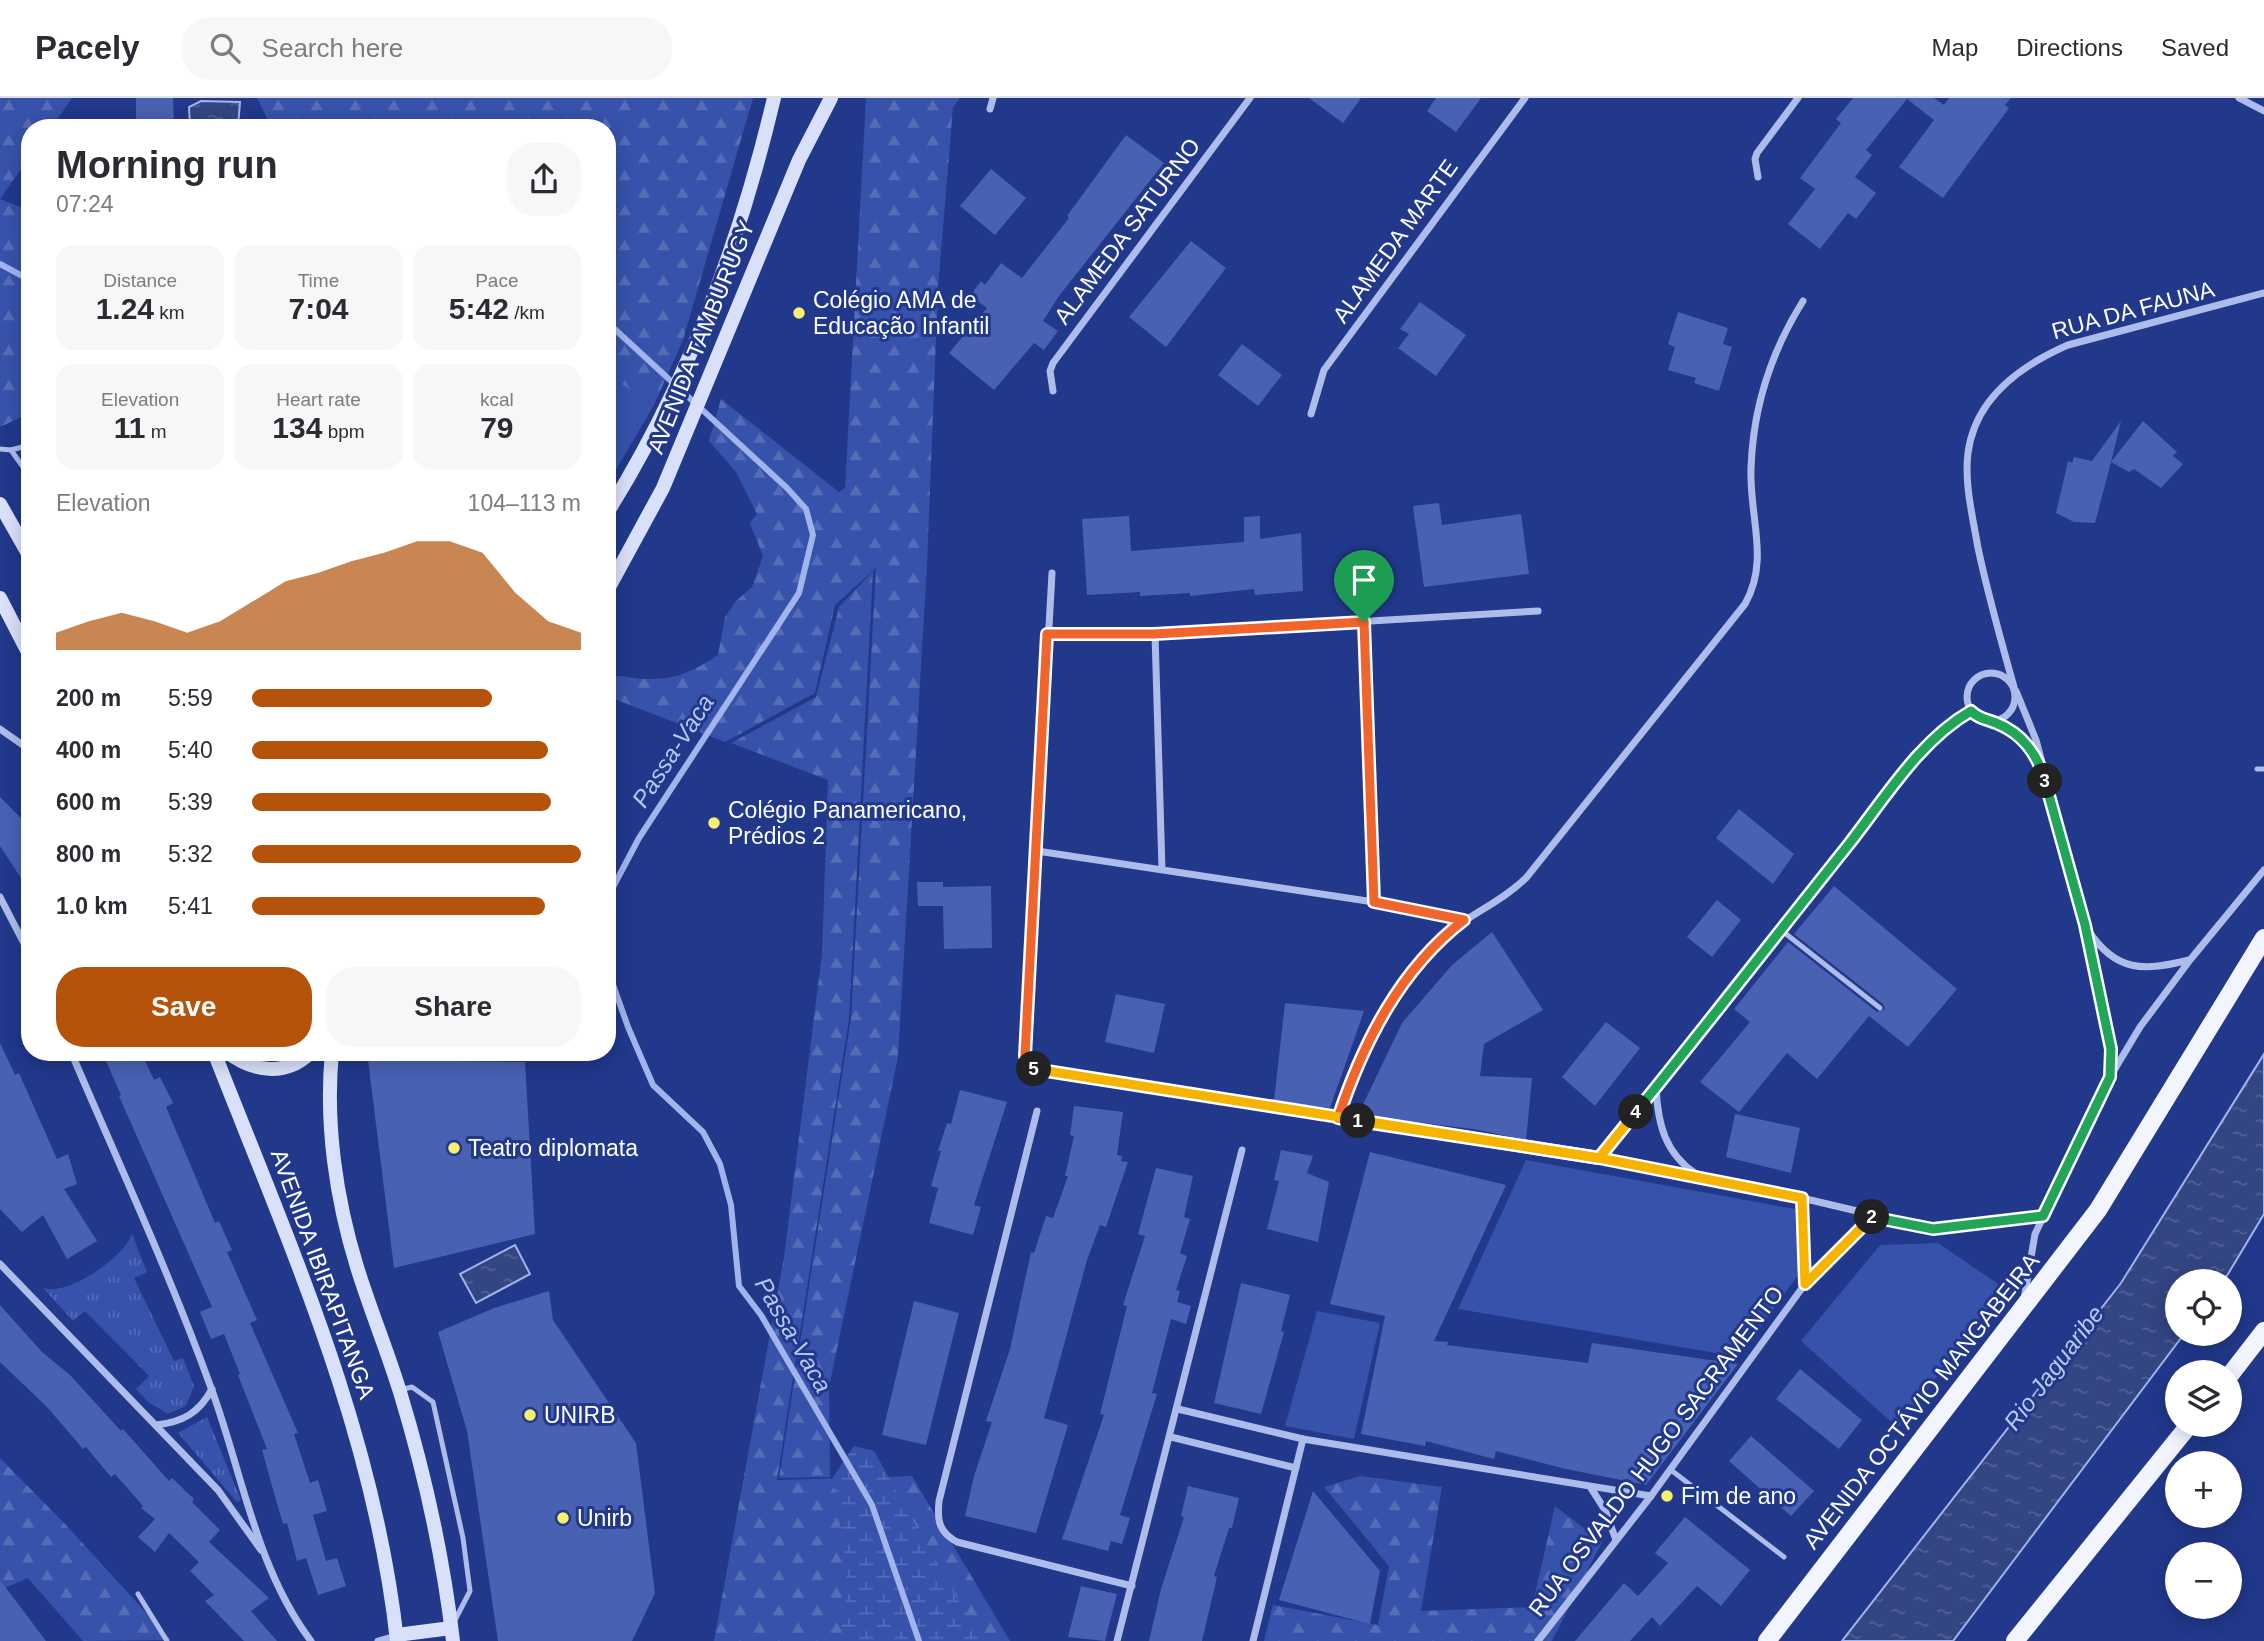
<!DOCTYPE html>
<meta charset="utf-8">
<style>
body{margin:0;font-family:Arial,sans-serif;background:#f7f7f7;color:#2b2b33;height:100vh;display:flex;flex-direction:column;font-size:26px;white-space:nowrap}
*{box-sizing:border-box;margin:0}
p{font-size:23px;color:#7c7c81}
.icon{flex:none;width:38px;height:38px;fill:none;stroke:currentColor;stroke-width:2;stroke-linecap:round;stroke-linejoin:round}
.map{position:relative;flex:1;overflow:hidden}
.details{position:absolute;left:21px;top:21px;width:595px;height:942px;display:flex;flex-direction:column;background:#fff;border-radius:28px;box-shadow:0 4px 18px #0003}
.details>*{flex:none}
.controls{position:absolute;left:2165px;top:1171px;display:grid;gap:14px}
.controls a{display:grid;place-items:center;width:77px;height:77px;border-radius:50%;background:#fff;box-shadow:0 4px 18px #0003;font-size:35px}
.pin{position:absolute;display:grid;place-items:center;width:60px;height:60px;color:#fff;margin:-72px -30px;border-radius:50% 50% 50% 0;rotate:-45deg;box-shadow:0 0 7px #0007}
.pin .icon{rotate:45deg}
.km{position:absolute;width:35px;height:35px;margin:-18px;border-radius:50%;background:#222;color:#fff;font-size:19px;line-height:35px;text-align:center}
.round{display:grid;place-items:center;flex:none;width:74px;height:74px;border-radius:28px;background:#f7f7f7}
.overview{display:flex;align-items:center;justify-content:space-between;height:119px;padding:0 35px}
h1{font-size:38px;font-weight:700;line-height:52px}
.figures{display:grid;grid-template-columns:repeat(3,1fr);gap:10px;height:119px;padding:7px 35px}
.figures div{display:grid;align-content:center;border-radius:18px;background:#f7f7f7;text-align:center}
.figures b{font-size:30px;font-weight:700}
.figures small{font-size:19px;font-weight:400}
.figures p{font-size:19px}
.chart{height:196px;padding:14px 35px}
.chart p{display:flex;justify-content:space-between}
.chart svg{width:100%;height:126px;margin-top:7px;fill:#b45309;opacity:.7}
.cta{display:flex;gap:14px;margin-top:auto;padding:14px 35px}
.cta a{flex:1;height:80px;border-radius:28px;background:#b45309;color:#fff;font-size:28px;font-weight:700;line-height:80px;text-align:center}
.cta a+a{background:#f7f7f7;color:#2b2b33}
ul{padding:0 35px;list-style:none;font-size:23px}
li{display:grid;grid-template-columns:112px 84px 1fr;align-items:center;height:52px}
li i{height:18px;border-radius:9px;background:#b45309}
header{display:flex;align-items:center;gap:42px;box-sizing:border-box;height:98px;padding:0 35px;background:#fff;border-bottom:2px solid #e1e1e2}
header strong{font-size:33px}
nav{display:flex;gap:38px;margin-inline-start:auto;font-size:24px}
.search{width:490px;height:63px;background:#f7f7f7;display:flex;align-items:center;gap:18px;box-sizing:border-box;padding:0 24px;border-radius:28px;color:#7c7c81;font-size:26px}
.map>svg:first-child{display:block}
.grass{fill:#3752aa}
.forest{fill:url(#forest-firs)}
.wetland{fill:url(#wetland-marsh)}
.park{fill:url(#park-tufts)}
.water{fill:url(#water-ripples);stroke:#a1b4ec;stroke-width:2}
.lines{fill:none;stroke-linecap:round;stroke-linejoin:round}
.stream{stroke:#a1b4ec;stroke-width:6}
.building{fill:#4961b2}
.service{stroke:#aebceb;stroke-width:5}
.minor{stroke:#aebceb;stroke-width:7}
.secondary{stroke:#d9e0f9;stroke-width:14}
.primary{stroke:#f2f4fe;stroke-width:18}
.split-1-casing{stroke:#fff;stroke-width:14}
.split-2-casing{stroke:#fff;stroke-width:14}
.split-3-casing{stroke:#fff;stroke-width:14}
.split-4-casing{stroke:#fff;stroke-width:14}
.split-5-casing{stroke:#fff;stroke-width:14}
.split-6-casing{stroke:#fff;stroke-width:14}
.split-1{stroke:#f0652b;stroke-width:9}
.split-2{stroke:#f5b400;stroke-width:9}
.split-3{stroke:#22a559;stroke-width:9}
.split-4{stroke:#22a559;stroke-width:9}
.split-5{stroke:#f5b400;stroke-width:9}
.split-6{stroke:#f0652b;stroke-width:9}
.poi-dot{fill:#f8ef6f;stroke:#21388b;stroke-width:2.5}
.labels{text-anchor:middle;stroke-width:6;stroke-linejoin:round;paint-order:stroke}
.street-label{font-size:23px;fill:#fff;stroke:#21388b}
.poi-label{font-size:23px;fill:#fff;stroke:#21388b;text-anchor:start}
.water-label{font-size:24px;font-style:italic;fill:#b9c7f2;stroke:#21388b}
</style>
<header>
<strong>Pacely</strong>
<div class="search"><svg class="icon" aria-label="search" viewBox="0 0 24 24"><circle cx="10" cy="10" r="6"/><path d="M15 15l6 6"/></svg>Search here</div>
<nav><a>Map</a><a>Directions</a><a>Saved</a></nav>
</header>
<div class="map">
<svg width="2264" height="1543" viewBox="0 0 2264 1543">
<defs>
<pattern id="forest-firs" width="22" height="20" patternUnits="userSpaceOnUse" patternTransform="scale(1.75)"><rect width="22" height="20" fill="#3752aa"/><path d="M5 1l3.5 6h-7zM16 11l3.5 6h-7z" fill="#556cb7"/></pattern>
<pattern id="wetland-marsh" width="20" height="14" patternUnits="userSpaceOnUse" patternTransform="scale(1.75)"><rect width="20" height="14" fill="#3752aa"/><path d="M1 5h8M5 5V1M11 12h8M15 12V8" fill="none" stroke="#556cb7"/></pattern>
<pattern id="park-tufts" width="24" height="20" patternUnits="userSpaceOnUse" patternTransform="scale(1.75)"><rect width="24" height="20" fill="#3752aa"/><path d="M3 7l-1-3M5 7V3M7 7l1-3M15 17l-1-3M17 17v-4M19 17l1-3" fill="none" stroke="#556cb7"/></pattern>
<pattern id="water-ripples" width="26" height="14" patternUnits="userSpaceOnUse" patternTransform="scale(1.75)"><rect width="26" height="14" fill="#334582"/><path d="M2 4q2-2 4 0t4 0M15 11q2-2 4 0t4 0" fill="none" stroke="#526195"/></pattern>
</defs>
<rect width="100%" height="100%" fill="#21388b"/>
<g class="grass">
<path d="M607 277 654 307 607 387Z"/>
<path d="M1526 1062 1795 1111 1798 1177 1739 1259 1458 1211Z"/>
<path d="M1938 1145 2004 1190 1898 1330 1801 1243 1880 1147Z"/>
<path d="M1317 1213 1380 1225 1354 1341 1285 1328Z"/>
</g>
<g class="forest">
<path d="M0 0H72L51 30H30V59L0 101 30 113V315L0 329Z"/>
<path d="M257 0H753L683 242 654 307 607 277V30H272Z"/>
<path d="M866 0H960L953 9 938 190 927 467 898 959 829 1289 830 1379 779 1380 851 920 876 470 835 507 815 595 725 644 607 598V579C621 576 632 581 646 581 675 582 694 573 718 557L725 519 736 503 752 489 763 458 750 425 757 416 736 374 709 343 721 301 839 394 845 390Z"/>
<path d="M873 473 849 921 777 1382 912 1378 1010 1543H714L784 1159 822 856 828 682 731 645 816 599 839 509Z"/>
<path d="M0 1360 66 1427 171 1542 83 1543 28 1480 0 1492Z"/>
<path d="M1360 1378 1442 1389 1421 1513 1532 1509 1555 1408 1602 1444 1552 1543H1264L1273 1507 1378 1527 1389 1468 1324 1389Z"/>
</g>
<path class="wetland" d="M854 1348 874 1353 981 1543H847C834 1529 846 1512 847 1495 848 1465 837 1412 833 1379Z"/>
<g class="park">
<path d="M132 1136 147 1174 134 1180 174 1263 183 1260 194 1288 186 1308 168 1316 148 1304 136 1291 149 1278 85 1213 73 1223 43 1190C69 1198 123 1160 132 1136Z"/>
<path d="M207 1319 241 1402 237 1404 178 1335Z"/>
</g>
<g class="water">
<path d="M201 3 240 4 238 29 190 28 189 9Z"/>
<path d="M2264 956V1116L2228 1176 2223 1183H2177V1236H2184L1953 1543H1842L2121 1185Z"/>
<path d="M515 1147 530 1176 476 1205 460 1176Z"/>
</g>
<g class="lines">
<g class="stream">
<path d="M0 166 30 182"/>
<path d="M607 224 787 390 806 411 813 437 799 495 639 740 611 793 607 824 610 878 628 929 653 987 703 1034 720 1066 731 1107 739 1188 761 1217 872 1407 919 1543"/>
</g>
</g>
<g class="building">
<path d="M136 0H173L174 29H136Z"/>
<path d="M1309 0H1361L1343 25Z"/>
<path d="M1436 0H1481L1456 34 1427 13Z"/>
<path d="M1853 0H1934L1944 7 1949 0H2011L2005 7 2009 10 1943 100 1899 69 1934 22 1907 1 1866 52 1872 57 1855 79 1876 95 1856 121 1848 115 1820 151 1788 126 1815 91 1800 80 1841 25 1836 21Z"/>
<path d="M1126 37 1164 65 1059 198 1043 223 1058 233 1044 252 1034 245 994 292 949 255 987 210 970 198 981 183 985 187 1001 165 1022 180 1069 120 1067 118Z"/>
<path d="M991 71 1026 100 995 137 960 108Z"/>
<path d="M1191 143 1226 170 1166 249 1129 219Z"/>
<path d="M1420 204 1466 237 1436 278 1398 250 1409 236 1400 231Z"/>
<path d="M1678 214 1728 230 1723 246 1732 249 1719 293 1694 285 1696 280 1668 272 1675 249 1668 246Z"/>
<path d="M1242 246 1282 277 1258 308 1218 277Z"/>
<path d="M2121 323 2111 364 2143 323 2177 354 2173 358 2183 366 2161 390 2134 371 2129 374 2111 364 2095 425 2074 424 2056 415 2068 363 2072 365 2074 359 2092 363Z"/>
<path d="M1439 405 1442 427 1521 416 1529 476 1424 489 1413 408Z"/>
<path d="M1129 418 1131 453 1244 444V419L1260 418V441L1301 435 1303 493 1255 497 1254 491 1190 498V495L1140 498V494L1087 497 1082 421Z"/>
<path d="M0 699 30 729V794L0 748Z"/>
<path d="M1739 711 1794 756 1773 786 1716 740Z"/>
<path d="M917 784H943V789L991 788 992 850 944 851 943 808H918Z"/>
<path d="M1834 788 1957 891 1908 949 1869 918 1817 981 1787 955 1739 1014 1700 984 1750 924 1734 911 1788 844 1877 914 1885 911 1883 906 1794 836Z"/>
<path d="M1717 802 1741 822 1712 859 1687 839Z"/>
<path d="M1492 834 1543 912 1484 946 1480 978 1532 980 1526 1042 1473 1031 1358 1017 1402 925 1452 867Z"/>
<path d="M1116 896 1165 906 1154 955 1105 944Z"/>
<path d="M1285 905 1364 913 1330 1010 1274 1003Z"/>
<path d="M1606 924 1640 950 1595 1008 1562 979Z"/>
<path d="M0 945 15 977 19 975 57 1061 68 1056 77 1086 64 1091 97 1143 67 1161 43 1117 22 1134 0 1111Z"/>
<path d="M102 954H141L154 982 160 979 173 1005 166 1009 215 1125 219 1123 232 1152 227 1154 257 1222 250 1225 298 1335 294 1336 310 1385 318 1382 327 1413 313 1417 326 1463 337 1460 346 1488 318 1497 306 1460 297 1463 287 1425 283 1426 274 1395 262 1352 267 1351 238 1277 240 1276 224 1236 211 1241 200 1214 212 1209 119 998 121 997Z"/>
<path d="M367 954H460L454 963 525 964 535 1136 394 1170Z"/>
<path d="M960 992 1007 1004 974 1107 981 1109 973 1137 929 1125 938 1090 931 1088 941 1053H938L947 1025 951 1026Z"/>
<path d="M1074 1008 1123 1014 1117 1057 1122 1058 1121 1063 1128 1064 1106 1129 1100 1127 1087 1162 1044 1320 1068 1327 1036 1435 965 1418 974 1378 992 1324 986 1323 1010 1251 1031 1154 1034 1155 1046 1118 1053 1120 1068 1078H1065L1074 1038 1070 1037Z"/>
<path d="M1735 1016 1800 1030 1791 1075 1726 1059Z"/>
<path d="M1281 1052 1313 1058 1307 1075 1329 1084 1318 1144 1267 1131 1279 1083 1274 1082Z"/>
<path d="M1370 1054 1506 1087 1434 1243 1448 1244 1447 1247 1588 1265 1592 1245 1738 1266 1646 1387 1566 1371 1496 1353 1494 1361 1426 1343 1425 1348 1361 1336 1385 1218 1330 1206Z"/>
<path d="M1156 1070 1193 1078 1184 1119 1190 1121 1180 1155 1187 1158 1176 1192 1180 1193 1177 1204 1191 1208 1186 1226 1171 1221 1152 1295 1157 1296 1120 1417 1130 1420 1122 1446 1111 1443 1108 1453 1062 1441 1104 1317 1100 1316 1127 1208 1123 1207 1145 1138 1138 1136Z"/>
<path d="M1241 1185 1290 1197 1281 1233 1284 1234 1261 1316 1214 1305Z"/>
<path d="M549 1193 553 1222 636 1345 655 1495 632 1543H498L467 1333 438 1234 494 1210Z"/>
<path d="M914 1203 959 1215 926 1347 882 1337Z"/>
<path d="M0 1207 42 1254 70 1277 121 1333 123 1331 169 1383 172 1380 194 1401 192 1404 220 1432 209 1444 269 1500 251 1513 277 1543H244L205 1503 214 1497 190 1473 199 1464 169 1435 155 1454 138 1439 155 1421 141 1410 143 1408 115 1376 111 1379 86 1349 83 1351 48 1310 0 1264Z"/>
<path d="M1800 1271 1862 1322 1839 1351 1776 1301Z"/>
<path d="M1751 1338 1814 1393 1791 1418 1729 1363Z"/>
<path d="M1188 1388 1239 1400 1232 1430H1229L1214 1478 1217 1479 1202 1543H1149L1161 1491 1184 1419 1181 1418Z"/>
<path d="M1313 1393 1380 1473 1370 1526 1279 1502Z"/>
<path d="M1685 1419 1750 1472 1721 1508 1697 1488 1660 1528 1652 1519 1630 1543H1575L1624 1485 1638 1498 1668 1465 1655 1455Z"/>
<path d="M0 1482 46 1543H0Z"/>
<path d="M1081 1488 1117 1496 1105 1543 1068 1539Z"/>
</g>
<g class="lines">
<g class="service">
<path d="M0 351 11 352 30 379"/>
<path d="M11 352 30 347"/>
<path d="M2257 671H2264"/>
<path d="M1781 832 1880 910"/>
<path d="M400 1292 412 1289 433 1304 463 1440 470 1493 454 1524"/>
<path d="M1671 1372 1784 1459"/>
<path d="M138 1496 167 1543"/>
</g>
<g class="minor">
<path d="M2239 0 2264 13"/>
<path d="M990 11 993 0"/>
<path d="M1758 79 1755 61 1757 55 1798 0"/>
<path d="M1053 293 1050 273 1053 265 1250 0"/>
<path d="M1311 316 1324 272 1525 0"/>
<path d="M1052 475 1025 958 1038 974 1599 1060 1802 1100 1933 1131 2043 1118"/>
<path d="M1364 524 1374 804"/>
<path d="M1047 535 1155 536 1538 513"/>
<path d="M1155 536 1162 771"/>
<circle cx="1991" cy="599" r="24"/>
<path d="M2014 589C2001 543 1988 497 1978 450 1973 420 1964 385 1968 355 1975 300 2022 267 2068 247L2264 195"/>
<path d="M2016 593 2036 642 2085 827 2109 930 2110 978"/>
<path d="M1993 624 2020 639 2037 663"/>
<path d="M0 631 30 652"/>
<path d="M1037 753 1374 804 1464 822"/>
<path d="M0 799 30 857"/>
<path d="M2088 832C2116 875 2144 873 2189 862"/>
<path d="M71 954C118 1064 169 1174 210 1287 242 1372 255 1469 311 1543"/>
<path d="M1656 990C1658 1027 1665 1055 1696 1076"/>
<path d="M1037 1013 939 1403C937 1423 939 1434 957 1444L1132 1488"/>
<path d="M1338 1020C1359 958 1394 878 1447 836 1473 814 1500 805 1526 780L1745 506C1770 462 1749 419 1751 370 1753 310 1771 254 1803 203"/>
<path d="M1599 1060 1936 639 1953 624 1971 613"/>
<path d="M1802 1100 1805 1186"/>
<path d="M0 1166 218 1392 261 1452"/>
<path d="M2024 1201 2035 1136 2110 979 2140 929 2190 862 2264 772"/>
<path d="M1178 1311 1303 1341"/>
<path d="M156 1327C183 1324 199 1315 212 1291"/>
<path d="M1171 1339 1296 1370"/>
<path d="M1591 1390 1605 1412 1616 1442"/>
<path d="M378 1543 396 1538"/>
<path d="M1117 1543 1242 1052"/>
<path d="M1253 1543 1303 1341 1651 1398"/>
<path d="M1538 1543 1651 1398 1805 1186 1872 1118"/>
</g>
<g class="secondary">
<path d="M0 406 30 459"/>
<path d="M607 415C686 289 740 144 774 0"/>
<path d="M607 493 663 390 799 62 831 0"/>
<path d="M0 500 30 558"/>
<path d="M214 954C290 1148 374 1333 397 1543"/>
<path d="M227 954C253 974 286 979 311 954"/>
<path d="M332 954C325 1025 336 1101 357 1169 370 1211 387 1252 400 1294 425 1376 443 1458 453 1543"/>
<path d="M397 1537 451 1530"/>
</g>
<g class="primary">
<path d="M2230 1277 2264 1233"/>
<path d="M1767 1543 2098 1112 2264 840"/>
<path d="M2015 1543 2190 1326"/>
</g>
</g>
<g class="lines">
<defs>
<path id="split-1" d="M1358 1023 1338 1020C1363 945 1400 871 1464 822L1374 804 1364 524"/>
<path id="split-2" d="M1358 1023 1599 1060 1802 1100 1805 1186 1872 1119"/>
<path id="split-3" d="M1872 1119 1933 1131 2043 1118 2110 979 2111 951 2085 827 2045 683"/>
<path id="split-4" d="M1636 1014C1708 925 1778 835 1849 746 1885 700 1920 642 1971 613 1979 621 1986 621 1996 625 2022 635 2038 657 2045 683"/>
<path id="split-5" d="M1034 971 1599 1060 1636 1014"/>
<path id="split-6" d="M1034 971 1025 958 1047 536H1154L1364 524"/>
</defs>
<use href="#split-1" class="split-1-casing"/>
<use href="#split-2" class="split-2-casing"/>
<use href="#split-3" class="split-3-casing"/>
<use href="#split-4" class="split-4-casing"/>
<use href="#split-5" class="split-5-casing"/>
<use href="#split-6" class="split-6-casing"/>
<use href="#split-1" class="split-1"/>
<use href="#split-2" class="split-2"/>
<use href="#split-3" class="split-3"/>
<use href="#split-4" class="split-4"/>
<use href="#split-5" class="split-5"/>
<use href="#split-6" class="split-6"/>
</g>
<g class="poi-dot">
<circle cx="799" cy="215" r="7"/>
<circle cx="714" cy="725" r="7"/>
<circle cx="454" cy="1050" r="7"/>
<circle cx="530" cy="1317" r="7"/>
<circle cx="1667" cy="1398" r="7"/>
<circle cx="563" cy="1420" r="7"/>
</g>
<g class="labels">
<g class="street-label">
<text transform="translate(1127 133) rotate(-53)" y="8">ALAMEDA SATURNO</text>
<text transform="translate(1395 143) rotate(-54)" y="8">ALAMEDA MARTE</text>
<text transform="translate(2133 212) rotate(-15)" y="8">RUA DA FAUNA</text>
<text transform="translate(701 239) rotate(-68)" y="8">AVENIDA TAMBURUGY</text>
<text transform="translate(323 1176) rotate(70)" y="8">AVENIDA IBIRAPITANGA</text>
<text transform="translate(1921 1303) rotate(-52)" y="8">AVENIDA OCTÁVIO MANGABEIRA</text>
<text transform="translate(1656 1353) rotate(-53)" y="8">RUA OSVALDO HUGO SACRAMENTO</text>
</g>
<g class="poi-label">
<text x="813" y="210">Colégio AMA de<tspan x="813" dy="26">Educação Infantil</tspan></text>
<text x="728" y="720">Colégio Panamericano,<tspan x="728" dy="26">Prédios 2</tspan></text>
<text x="468" y="1058">Teatro diplomata</text>
<text x="544" y="1325">UNIRB</text>
<text x="1681" y="1406">Fim de ano</text>
<text x="577" y="1428">Unirb</text>
</g>
<g class="water-label">
<text transform="translate(673 653) rotate(-57)" y="8">Passa-Vaca</text>
<text transform="translate(793 1237) rotate(60)" y="8">Passa-Vaca</text>
<text transform="translate(2054 1270) rotate(-53)" y="8">Rio Jaguaribe</text>
</g>
</g>
</svg>
<div class="controls">
<a><svg class="icon" aria-label="locate" viewBox="0 0 24 24"><circle cx="12" cy="12" r="6"/><path d="M12 2v4M12 18v4M2 12h4M18 12h4"/></svg></a>
<a><svg class="icon" aria-label="layers" viewBox="0 0 24 24"><path d="M12 4l9 5-9 5-9-5zM3 14l9 5 9-5"/></svg></a>
<a>+</a>
<a>−</a>
</div>
<div class="pin" style="left:1364px;top:524px;background:#1e9e55"><svg class="icon" aria-label="arrive" viewBox="0 0 24 24"><path d="M6 21V4h12l-3 4 3 4H6"/></svg></div>
<b class="km" style="left:1358px;top:1023px">1</b>
<b class="km" style="left:1872px;top:1119px">2</b>
<b class="km" style="left:2045px;top:683px">3</b>
<b class="km" style="left:1636px;top:1014px">4</b>
<b class="km" style="left:1034px;top:971px">5</b>
<section class="details">
<div class="overview"><div><h1>Morning run</h1><p>07:24</p></div><a class="round"><svg class="icon" aria-label="share" viewBox="0 0 24 24"><path d="M12 15V3M7 8l5-5 5 5M5 13v7h14v-7"/></svg></a></div>
<div class="figures">
<div><p>Distance</p><b>1.24<small> km</small></b></div>
<div><p>Time</p><b>7:04</b></div>
<div><p>Pace</p><b>5:42<small> /km</small></b></div>
</div>
<div class="figures">
<div><p>Elevation</p><b>11<small> m</small></b></div>
<div><p>Heart rate</p><b>134<small> bpm</small></b></div>
<div><p>kcal</p><b>79</b></div>
</div>
<div class="chart"><p><span>Elevation</span>104–113 m</p>
<svg viewBox="0 0 160 44" preserveAspectRatio="none"><path d="M0 44V38L10 34L20 31L30 34L40 38L50 34L60 27L70 20L80 17L90 13L100 10L110 6L120 6L130 10L140 24L150 34L160 38V44z"/></svg>
</div>
<ul>
<li><b>200 m</b>5:59<i style="width:73%"></i></li>
<li><b>400 m</b>5:40<i style="width:90%"></i></li>
<li><b>600 m</b>5:39<i style="width:91%"></i></li>
<li><b>800 m</b>5:32<i style="width:100%"></i></li>
<li><b>1.0 km</b>5:41<i style="width:89%"></i></li>
</ul>
<div class="cta"><a>Save</a><a>Share</a></div>
</section>
</div>
